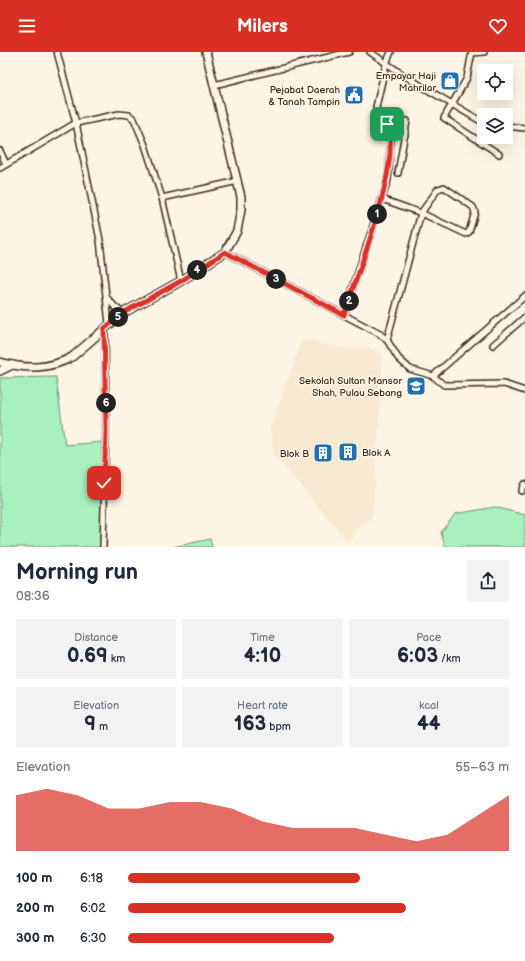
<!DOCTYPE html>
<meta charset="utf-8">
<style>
body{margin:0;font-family:"Balsamiq Sans",sans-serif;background:#f2f2f3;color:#1f2937;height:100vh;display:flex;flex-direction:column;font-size:15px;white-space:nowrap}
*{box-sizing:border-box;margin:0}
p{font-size:13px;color:#747a83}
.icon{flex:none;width:22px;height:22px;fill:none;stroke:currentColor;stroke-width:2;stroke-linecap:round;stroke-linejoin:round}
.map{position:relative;height:495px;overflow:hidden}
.details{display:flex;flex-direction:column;background:#fff;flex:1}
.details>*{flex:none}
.controls{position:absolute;left:477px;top:12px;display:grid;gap:8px}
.controls a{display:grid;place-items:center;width:36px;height:36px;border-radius:0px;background:#fff;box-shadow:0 4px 16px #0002;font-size:20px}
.pin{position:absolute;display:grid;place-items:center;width:34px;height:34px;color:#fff;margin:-17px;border-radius:8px;box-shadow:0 2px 6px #0006}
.km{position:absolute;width:20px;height:20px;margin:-10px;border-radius:50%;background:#222;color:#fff;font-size:11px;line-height:20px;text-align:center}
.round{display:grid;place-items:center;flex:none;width:42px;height:42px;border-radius:0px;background:#f2f2f3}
.head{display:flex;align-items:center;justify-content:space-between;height:68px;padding:0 16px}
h1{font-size:22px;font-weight:700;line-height:30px}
.metrics{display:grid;grid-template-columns:repeat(3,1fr);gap:6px;height:68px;padding:4px 16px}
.metrics div{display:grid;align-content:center;border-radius:0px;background:#f2f2f3;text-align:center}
.metrics b{font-size:20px;font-weight:700}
.metrics small{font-size:11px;font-weight:400}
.metrics p{font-size:11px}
.chart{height:112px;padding:8px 16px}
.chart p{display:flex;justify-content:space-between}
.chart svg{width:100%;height:72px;margin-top:4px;fill:#d93025;opacity:.7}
ul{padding:0 16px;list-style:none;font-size:13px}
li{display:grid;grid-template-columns:64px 48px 1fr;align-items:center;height:30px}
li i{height:10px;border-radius:5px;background:#d93025}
header{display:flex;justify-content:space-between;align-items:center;height:52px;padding:0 16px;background:#d93025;color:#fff;font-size:18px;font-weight:700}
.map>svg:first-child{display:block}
.built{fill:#f7ead0}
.green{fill:#a8f0be;stroke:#728d6e}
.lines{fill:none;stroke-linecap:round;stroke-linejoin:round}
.street-casing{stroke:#3b2a1e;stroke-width:8}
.secondary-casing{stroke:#3b2a1e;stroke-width:10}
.street{stroke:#fcf5e5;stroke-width:5}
.secondary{stroke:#fcf5e5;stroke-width:7}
.route-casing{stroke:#fff;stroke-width:8}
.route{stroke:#d93025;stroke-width:5}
.labels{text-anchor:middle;stroke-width:3;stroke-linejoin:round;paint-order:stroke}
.poi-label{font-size:10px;fill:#3b2a1e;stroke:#fcf5e5;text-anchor:end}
</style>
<header><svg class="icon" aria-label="menu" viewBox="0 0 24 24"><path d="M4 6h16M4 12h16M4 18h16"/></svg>Milers<svg class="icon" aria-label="heart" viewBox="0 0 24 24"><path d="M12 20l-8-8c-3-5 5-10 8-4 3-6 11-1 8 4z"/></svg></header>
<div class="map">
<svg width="525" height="495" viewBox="0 0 525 495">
<rect width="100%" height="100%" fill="#fcf5e5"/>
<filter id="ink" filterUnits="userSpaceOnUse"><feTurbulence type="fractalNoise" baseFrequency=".025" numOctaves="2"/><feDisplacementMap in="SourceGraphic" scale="8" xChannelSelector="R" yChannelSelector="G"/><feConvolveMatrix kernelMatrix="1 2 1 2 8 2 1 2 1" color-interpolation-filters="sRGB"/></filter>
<g filter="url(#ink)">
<path class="built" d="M302 287 344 297 368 295 383 303 373 464 347 489 273 402 270 376Z"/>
<g class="green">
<path d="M56 325 65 393 102 390 103 495H0V326Z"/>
<path d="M495 455 525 463V495H445L441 480 455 462Z"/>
<path d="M210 487 212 495H173Z"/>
</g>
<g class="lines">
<defs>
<g id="street">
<path d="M57 0 76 71 100 188 109 272"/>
<path d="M370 0 408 26 484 71"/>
<path d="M472 0 467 26 444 66 499 102"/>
<path d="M472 1 484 0"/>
<path d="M214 33 349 0"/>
<path d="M506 74 525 76"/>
<path d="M389 77 405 83"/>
<path d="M0 99 6 112"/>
<path d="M0 116 76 71 119 62 129 63 134 67 145 93 162 146"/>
<path d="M398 121 407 69"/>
<path d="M382 147 421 161 466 182 469 180 475 160 473 155 444 135 438 137 421 161 387 288"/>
<path d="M225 200 380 282 387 288 398 306 410 317 433 324 444 333 504 332 525 339"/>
<path d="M181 229 162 146 238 129"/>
<path d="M107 246 115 255 123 261"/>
<path d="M344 263 388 128 391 86 387 72 380 64 376 55 386 12 391 0"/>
<path d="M493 293 525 265"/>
<path d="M433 324 525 244"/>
<path d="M522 439 525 432"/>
<path d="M103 495 106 379 105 277"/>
</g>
<g id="secondary">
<path d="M0 310C25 317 48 318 72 305L123 261 181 229 225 200 237 179 241 158V145L206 0"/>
<path d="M0 319 12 313"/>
</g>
</defs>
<use href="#street" class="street-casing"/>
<use href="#secondary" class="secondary-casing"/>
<use href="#street" class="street"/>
<use href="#secondary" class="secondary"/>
</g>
</g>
<g class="lines" filter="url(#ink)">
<defs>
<path id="route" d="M104 431 106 379 104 277 123 261 181 229 225 200 344 263C357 223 403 109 387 72"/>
</defs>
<use href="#route" class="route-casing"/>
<use href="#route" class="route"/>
</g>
<defs>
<symbol id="shop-square" viewBox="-11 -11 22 22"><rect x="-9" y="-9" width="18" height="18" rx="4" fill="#1f6fb2" stroke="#fcf5e5"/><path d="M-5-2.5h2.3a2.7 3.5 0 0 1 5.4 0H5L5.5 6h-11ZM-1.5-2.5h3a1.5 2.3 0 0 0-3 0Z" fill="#fff"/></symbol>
<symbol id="civic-square" viewBox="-11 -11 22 22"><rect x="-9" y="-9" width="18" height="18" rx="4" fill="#1f6fb2" stroke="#fcf5e5"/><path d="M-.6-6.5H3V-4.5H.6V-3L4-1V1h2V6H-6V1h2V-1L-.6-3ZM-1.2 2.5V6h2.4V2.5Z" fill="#fff"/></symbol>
<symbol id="school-square" viewBox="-11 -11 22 22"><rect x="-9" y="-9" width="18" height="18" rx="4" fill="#1f6fb2" stroke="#fcf5e5"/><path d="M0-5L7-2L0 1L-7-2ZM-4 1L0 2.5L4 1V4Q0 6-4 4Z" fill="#fff"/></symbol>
<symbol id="building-square" viewBox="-11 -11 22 22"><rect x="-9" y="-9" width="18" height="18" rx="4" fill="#1f6fb2" stroke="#fcf5e5"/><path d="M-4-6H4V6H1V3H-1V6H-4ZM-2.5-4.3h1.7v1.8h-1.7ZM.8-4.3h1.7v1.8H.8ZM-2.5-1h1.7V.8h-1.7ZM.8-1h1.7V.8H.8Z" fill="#fff"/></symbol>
</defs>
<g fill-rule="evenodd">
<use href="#shop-square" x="439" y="18" width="22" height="22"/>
<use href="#civic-square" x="343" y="32" width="22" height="22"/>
<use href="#school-square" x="405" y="323" width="22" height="22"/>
<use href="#building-square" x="337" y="389" width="22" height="22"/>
<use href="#building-square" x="312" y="390" width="22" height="22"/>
</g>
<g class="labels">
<g class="poi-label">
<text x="436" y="27">Empayar Haji<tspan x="436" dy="12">Mahrilar</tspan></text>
<text x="340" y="41">Pejabat Daerah<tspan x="340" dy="12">&amp; Tanah Tampin</tspan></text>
<text x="402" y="332">Sekolah Sultan Mansor<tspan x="402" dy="12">Shah, Pulau Sebang</tspan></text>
<text x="362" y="404" text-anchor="start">Blok A</text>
<text x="309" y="405">Blok B</text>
</g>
</g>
</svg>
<div class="controls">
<a><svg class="icon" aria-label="locate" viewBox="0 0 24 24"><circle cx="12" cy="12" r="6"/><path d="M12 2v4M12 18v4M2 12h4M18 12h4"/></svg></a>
<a><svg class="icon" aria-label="layers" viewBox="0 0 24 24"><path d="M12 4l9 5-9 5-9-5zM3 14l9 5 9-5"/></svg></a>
</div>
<div class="pin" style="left:387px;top:72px;background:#1e9e55"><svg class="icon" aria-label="arrive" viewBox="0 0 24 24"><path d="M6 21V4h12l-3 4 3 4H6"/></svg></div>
<div class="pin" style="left:104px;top:431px;background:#d93025"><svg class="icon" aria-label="check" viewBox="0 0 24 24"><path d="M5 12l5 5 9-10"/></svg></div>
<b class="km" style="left:377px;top:162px">1</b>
<b class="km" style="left:349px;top:249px">2</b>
<b class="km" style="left:276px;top:227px">3</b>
<b class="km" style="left:197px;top:218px">4</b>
<b class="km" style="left:118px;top:265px">5</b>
<b class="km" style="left:106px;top:351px">6</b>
</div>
<section class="details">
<div class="head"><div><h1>Morning run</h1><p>08:36</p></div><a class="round"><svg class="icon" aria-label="share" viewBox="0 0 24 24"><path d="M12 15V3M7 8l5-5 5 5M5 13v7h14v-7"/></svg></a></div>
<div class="metrics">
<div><p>Distance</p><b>0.69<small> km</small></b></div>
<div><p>Time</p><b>4:10</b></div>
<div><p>Pace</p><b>6:03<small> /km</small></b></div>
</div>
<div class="metrics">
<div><p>Elevation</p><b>9<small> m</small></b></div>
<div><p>Heart rate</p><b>163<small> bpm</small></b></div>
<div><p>kcal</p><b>44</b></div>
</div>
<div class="chart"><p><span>Elevation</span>55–63 m</p>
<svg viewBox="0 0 160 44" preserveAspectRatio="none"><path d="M0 44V10L10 6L20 10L30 18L40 18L50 14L60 14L70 18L80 26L90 30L100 30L110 30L120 34L130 38L140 34L150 22L160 10V44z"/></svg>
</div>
<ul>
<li><b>100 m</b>6:18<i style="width:61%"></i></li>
<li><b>200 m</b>6:02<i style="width:73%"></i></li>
<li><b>300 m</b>6:30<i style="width:54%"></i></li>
</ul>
</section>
